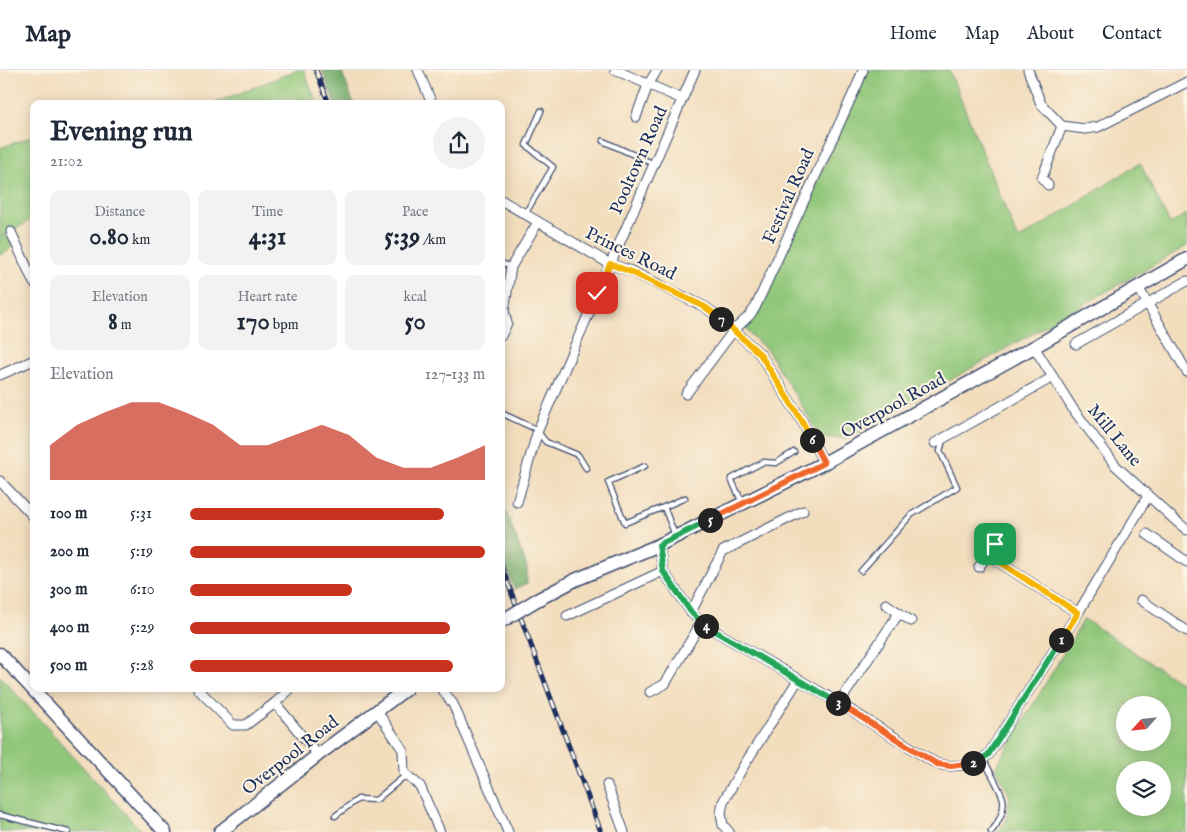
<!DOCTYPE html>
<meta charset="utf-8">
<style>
body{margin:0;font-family:"IM FELL English",serif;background:#f2f2f3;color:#1f2937;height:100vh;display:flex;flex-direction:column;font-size:19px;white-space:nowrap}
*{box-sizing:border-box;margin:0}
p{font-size:16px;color:#747a83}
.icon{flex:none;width:28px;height:28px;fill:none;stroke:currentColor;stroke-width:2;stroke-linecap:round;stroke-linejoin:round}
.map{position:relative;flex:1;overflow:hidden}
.drawer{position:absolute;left:30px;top:30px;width:475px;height:592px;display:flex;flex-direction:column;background:#fff;border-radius:10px;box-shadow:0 2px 12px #0003}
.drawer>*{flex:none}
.needle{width:32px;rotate:243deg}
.buttons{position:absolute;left:1116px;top:626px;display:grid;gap:10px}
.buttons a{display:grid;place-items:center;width:55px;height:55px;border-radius:50%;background:#fff;box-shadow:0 2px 12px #0003;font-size:25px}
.pin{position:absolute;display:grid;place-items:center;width:42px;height:42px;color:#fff;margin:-21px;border-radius:10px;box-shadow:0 2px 8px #0006}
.km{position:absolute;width:25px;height:25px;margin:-12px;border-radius:50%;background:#222;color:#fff;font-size:14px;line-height:25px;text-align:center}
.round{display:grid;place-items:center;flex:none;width:52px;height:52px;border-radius:26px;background:#f2f2f3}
.head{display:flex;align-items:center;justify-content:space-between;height:85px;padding:0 20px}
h1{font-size:28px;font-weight:800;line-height:38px}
.stats{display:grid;grid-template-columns:repeat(3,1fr);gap:8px;height:85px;padding:5px 20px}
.stats div{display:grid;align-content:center;border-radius:10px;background:#f2f2f3;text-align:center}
.stats b{font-size:25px;font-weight:800}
.stats small{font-size:14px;font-weight:400}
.stats p{font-size:14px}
.chart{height:140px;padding:10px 20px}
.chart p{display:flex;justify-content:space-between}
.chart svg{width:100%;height:90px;margin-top:5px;fill:#c8321e;opacity:.7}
ul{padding:0 20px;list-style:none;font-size:16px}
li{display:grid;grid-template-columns:80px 60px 1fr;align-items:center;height:38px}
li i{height:12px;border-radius:6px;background:#c8321e}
header{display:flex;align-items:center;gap:30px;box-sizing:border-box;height:70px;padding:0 25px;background:#fff;border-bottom:1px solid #e0e1e3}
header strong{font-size:24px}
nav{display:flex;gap:28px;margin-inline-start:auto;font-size:18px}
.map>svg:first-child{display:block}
.green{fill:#91c77a;stroke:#567b6c;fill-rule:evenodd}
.forest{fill:#74ac6a;stroke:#486e64}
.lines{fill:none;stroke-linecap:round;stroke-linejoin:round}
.service-casing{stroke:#3b496c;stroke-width:7}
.minor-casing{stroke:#3b496c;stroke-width:11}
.secondary-casing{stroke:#3b496c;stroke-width:15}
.service{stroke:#fff;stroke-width:4.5}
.minor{stroke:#fff;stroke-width:9}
.secondary{stroke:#fff;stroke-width:12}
.rail-casing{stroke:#1b2f5e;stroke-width:5}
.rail{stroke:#fcf5e5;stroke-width:3;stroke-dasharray:9;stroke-linecap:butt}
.secondary-bridge-casing{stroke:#3b496c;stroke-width:15;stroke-linecap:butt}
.secondary-bridge{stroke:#fff;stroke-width:12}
.split-1-casing{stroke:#fff;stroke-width:10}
.split-2-casing{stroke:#fff;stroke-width:10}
.split-3-casing{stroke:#fff;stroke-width:10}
.split-4-casing{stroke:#fff;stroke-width:10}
.split-5-casing{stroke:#fff;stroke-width:10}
.split-6-casing{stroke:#fff;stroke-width:10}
.split-7-casing{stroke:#fff;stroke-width:10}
.split-8-casing{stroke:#fff;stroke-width:10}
.split-1{stroke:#f5b400;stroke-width:6}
.split-2{stroke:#22a559;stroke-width:6}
.split-3{stroke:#f0652b;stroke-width:6}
.split-4{stroke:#22a559;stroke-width:6}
.split-5{stroke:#22a559;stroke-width:6}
.split-6{stroke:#f0652b;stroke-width:6}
.split-7{stroke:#f5b400;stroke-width:6}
.split-8{stroke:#f5b400;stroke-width:6}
.labels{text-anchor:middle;stroke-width:4;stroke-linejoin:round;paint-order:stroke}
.street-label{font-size:18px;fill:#1b2f5e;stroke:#fcf5e5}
</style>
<header>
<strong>Map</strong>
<nav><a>Home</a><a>Map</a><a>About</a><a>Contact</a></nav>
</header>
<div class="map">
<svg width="1187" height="762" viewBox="0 0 1187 762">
<rect width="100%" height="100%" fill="#fcf5e5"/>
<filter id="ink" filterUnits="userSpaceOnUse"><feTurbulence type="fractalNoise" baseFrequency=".02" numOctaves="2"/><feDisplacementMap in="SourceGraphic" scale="10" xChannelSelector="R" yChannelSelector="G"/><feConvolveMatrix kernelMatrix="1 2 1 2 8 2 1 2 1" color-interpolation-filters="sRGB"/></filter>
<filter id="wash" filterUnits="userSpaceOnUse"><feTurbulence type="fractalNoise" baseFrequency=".0096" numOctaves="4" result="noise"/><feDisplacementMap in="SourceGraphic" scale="20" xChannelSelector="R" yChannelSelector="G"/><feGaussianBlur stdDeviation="1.12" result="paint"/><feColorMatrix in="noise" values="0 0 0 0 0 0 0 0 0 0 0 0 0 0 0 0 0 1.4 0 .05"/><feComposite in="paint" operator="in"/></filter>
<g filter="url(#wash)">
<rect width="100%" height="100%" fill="#f2ddbd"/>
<g class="green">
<path d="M294 0H304L317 34H212L290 3Z"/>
<path d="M868 0H949L1017 167 1021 168 1065 141 1140 93 1170 154 1187 144V176L846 369 821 367 768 281 748 262 745 256 757 244Z"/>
<path d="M34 66V148L4 166 9 168 12 177 8 181 0 185V78Z"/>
<path d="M1084 549 1187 617V762H997L1006 752 1010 726 996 697ZM1125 635H1162V672H1125ZM1125 700H1162V738H1125Z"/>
<path d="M0 606 142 762H0Z"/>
</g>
<g class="forest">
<path d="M322 0H341L354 34H335Z"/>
<path d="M501 428 527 497V513L514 519 501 483Z"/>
</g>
</g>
<g filter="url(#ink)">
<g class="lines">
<defs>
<g id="service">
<path d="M603 71 654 94"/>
<path d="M525 144 553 97 526 75 541 41"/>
<path d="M501 193 511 197"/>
<path d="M501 343 538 360 541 366 546 372 578 385 586 398"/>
<path d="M645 396 608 412 625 453 664 437"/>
<path d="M742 432 731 409 763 392 776 393 794 382"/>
<path d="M675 465 664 437 685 428"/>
<path d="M861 501 911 445 957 417 940 381 943 370"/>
<path d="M983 688C988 699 1000 718 1003 729 1005 740 998 754 991 762"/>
<path d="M0 745 68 762"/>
<path d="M335 746 358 729 376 730 406 705"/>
</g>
<g id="minor">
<path d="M418 0 432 34"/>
<path d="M615 0 682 29"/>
<path d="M1028 0 1041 34 1062 56 1042 108 1048 115"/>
<path d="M636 47 648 15 657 0"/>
<path d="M1062 56 1085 59 1098 57 1187 12"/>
<path d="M501 130 610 194 631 201 705 237 724 251 760 284 802 351 824 393"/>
<path d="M11 162 34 213"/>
<path d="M1138 217 1187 302"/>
<path d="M501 266 507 253 504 241 511 197 538 152"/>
<path d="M1076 274 1187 211"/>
<path d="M1034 277 1073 339 1116 396 1176 451 1187 460"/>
<path d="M0 305 34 290"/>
<path d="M686 324 734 260 749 246 755 238 858 13 863 0"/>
<path d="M935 373 1053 307"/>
<path d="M0 411 34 447"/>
<path d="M517 432 538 360 695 0"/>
<path d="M1147 464 1187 492"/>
<path d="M659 475 663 501 691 542 701 553 839 633 937 694 951 696 964 695 977 692 988 685 1078 543 1148 426"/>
<path d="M988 485 1078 543"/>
<path d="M979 497 995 474"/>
<path d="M1141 530 1187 561"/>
<path d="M691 542 723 481 803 441"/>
<path d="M899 543 911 551"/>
<path d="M567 546 663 501"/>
<path d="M198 619 233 655H246L275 633"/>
<path d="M290 619 275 633 318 685"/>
<path d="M442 619 453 634 508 762"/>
<path d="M650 622 665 614 701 553"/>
<path d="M839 633 899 543 886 534"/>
<path d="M377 641 403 680 404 703 420 716 440 762"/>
<path d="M607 715 624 762"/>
<path d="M729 762 723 755 721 743 723 732 743 697 798 610"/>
</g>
<g id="secondary">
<path d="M535 531 575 510 659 475 824 393 1034 277 1187 189"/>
<path d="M0 584 165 762"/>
<path d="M220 762 318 685 406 619"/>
</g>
</defs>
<use href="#service" class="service-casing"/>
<use href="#minor" class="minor-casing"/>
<use href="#secondary" class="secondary-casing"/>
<use href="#service" class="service"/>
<use href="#minor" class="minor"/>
<use href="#secondary" class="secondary"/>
<defs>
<g id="rail">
<path d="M316 0 329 34"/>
<path d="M501 495 601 762"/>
</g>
</defs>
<use href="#rail" class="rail-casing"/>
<use href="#rail" class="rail"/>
<defs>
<path id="secondary-bridge" d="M502 551 535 531"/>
</defs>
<use href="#secondary-bridge" class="secondary-bridge-casing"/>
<use href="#secondary-bridge" class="secondary-bridge"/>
</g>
</g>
<g class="lines" filter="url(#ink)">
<defs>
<path id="split-1" d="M995 474 988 485 1078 543 1061 570"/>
<path id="split-2" d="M973 693 977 692 988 685 1061 570"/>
<path id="split-3" d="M838 633 937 694 951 696 973 693"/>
<path id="split-4" d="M706 556 838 633"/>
<path id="split-5" d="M706 556 702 553 691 542 663 501 659 475 710 450"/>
<path id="split-6" d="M710 450 824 393 812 370"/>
<path id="split-7" d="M721 249 760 284 802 351 812 370"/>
<path id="split-8" d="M597 223 610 194 631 202 705 237 721 249"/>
</defs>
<use href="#split-1" class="split-1-casing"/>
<use href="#split-2" class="split-2-casing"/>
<use href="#split-3" class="split-3-casing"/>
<use href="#split-4" class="split-4-casing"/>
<use href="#split-5" class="split-5-casing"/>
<use href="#split-6" class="split-6-casing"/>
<use href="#split-7" class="split-7-casing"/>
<use href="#split-8" class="split-8-casing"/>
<use href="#split-1" class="split-1"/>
<use href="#split-2" class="split-2"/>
<use href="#split-3" class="split-3"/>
<use href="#split-4" class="split-4"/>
<use href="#split-5" class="split-5"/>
<use href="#split-6" class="split-6"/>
<use href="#split-7" class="split-7"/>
<use href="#split-8" class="split-8"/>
</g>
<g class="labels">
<g class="street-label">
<text transform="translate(638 90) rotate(-66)" y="6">Pooltown Road</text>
<text transform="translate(788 126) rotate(-66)" y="6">Festival Road</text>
<text transform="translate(631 183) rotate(26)" y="6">Princes Road</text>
<text transform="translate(893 335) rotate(-29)" y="6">Overpool Road</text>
<text transform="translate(1115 365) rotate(51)" y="6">Mill Lane</text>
<text transform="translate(290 685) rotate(-38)" y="6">Overpool Road</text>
</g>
</g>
</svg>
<div class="buttons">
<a><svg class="needle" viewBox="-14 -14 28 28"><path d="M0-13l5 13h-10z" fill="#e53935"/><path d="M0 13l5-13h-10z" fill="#747a83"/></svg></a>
<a><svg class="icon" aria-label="layers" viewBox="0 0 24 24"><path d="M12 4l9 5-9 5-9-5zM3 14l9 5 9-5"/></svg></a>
</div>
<div class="pin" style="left:995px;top:474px;background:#1e9e55"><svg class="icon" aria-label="arrive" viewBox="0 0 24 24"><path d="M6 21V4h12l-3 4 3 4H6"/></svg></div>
<div class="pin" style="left:597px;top:223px;background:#d93025"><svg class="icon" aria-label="check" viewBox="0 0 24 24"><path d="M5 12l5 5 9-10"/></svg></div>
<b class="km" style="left:1061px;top:570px">1</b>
<b class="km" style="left:973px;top:693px">2</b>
<b class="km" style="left:838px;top:633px">3</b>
<b class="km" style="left:706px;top:556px">4</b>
<b class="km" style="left:710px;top:450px">5</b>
<b class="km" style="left:812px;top:370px">6</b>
<b class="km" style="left:721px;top:249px">7</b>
<section class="drawer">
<div class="head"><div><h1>Evening run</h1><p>21:02</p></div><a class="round"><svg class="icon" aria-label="share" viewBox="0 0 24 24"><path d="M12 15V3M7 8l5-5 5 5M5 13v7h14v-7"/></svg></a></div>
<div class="stats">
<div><p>Distance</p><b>0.80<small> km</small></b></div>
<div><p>Time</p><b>4:31</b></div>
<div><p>Pace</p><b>5:39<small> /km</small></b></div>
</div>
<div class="stats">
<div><p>Elevation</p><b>8<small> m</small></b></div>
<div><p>Heart rate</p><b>170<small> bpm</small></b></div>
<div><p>kcal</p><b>50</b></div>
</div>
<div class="chart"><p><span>Elevation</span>127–133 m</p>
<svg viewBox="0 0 160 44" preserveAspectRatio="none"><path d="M0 44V27L10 17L20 11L30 6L40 6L50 11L60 17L70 27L80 27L90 22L100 17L110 22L120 33L130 38L140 38L150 33L160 27V44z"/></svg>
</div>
<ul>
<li><b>100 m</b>5:31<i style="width:86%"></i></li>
<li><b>200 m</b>5:19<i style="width:100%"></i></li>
<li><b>300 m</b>6:10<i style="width:55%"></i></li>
<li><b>400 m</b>5:29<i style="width:88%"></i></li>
<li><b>500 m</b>5:28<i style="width:89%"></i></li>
</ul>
</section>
</div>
